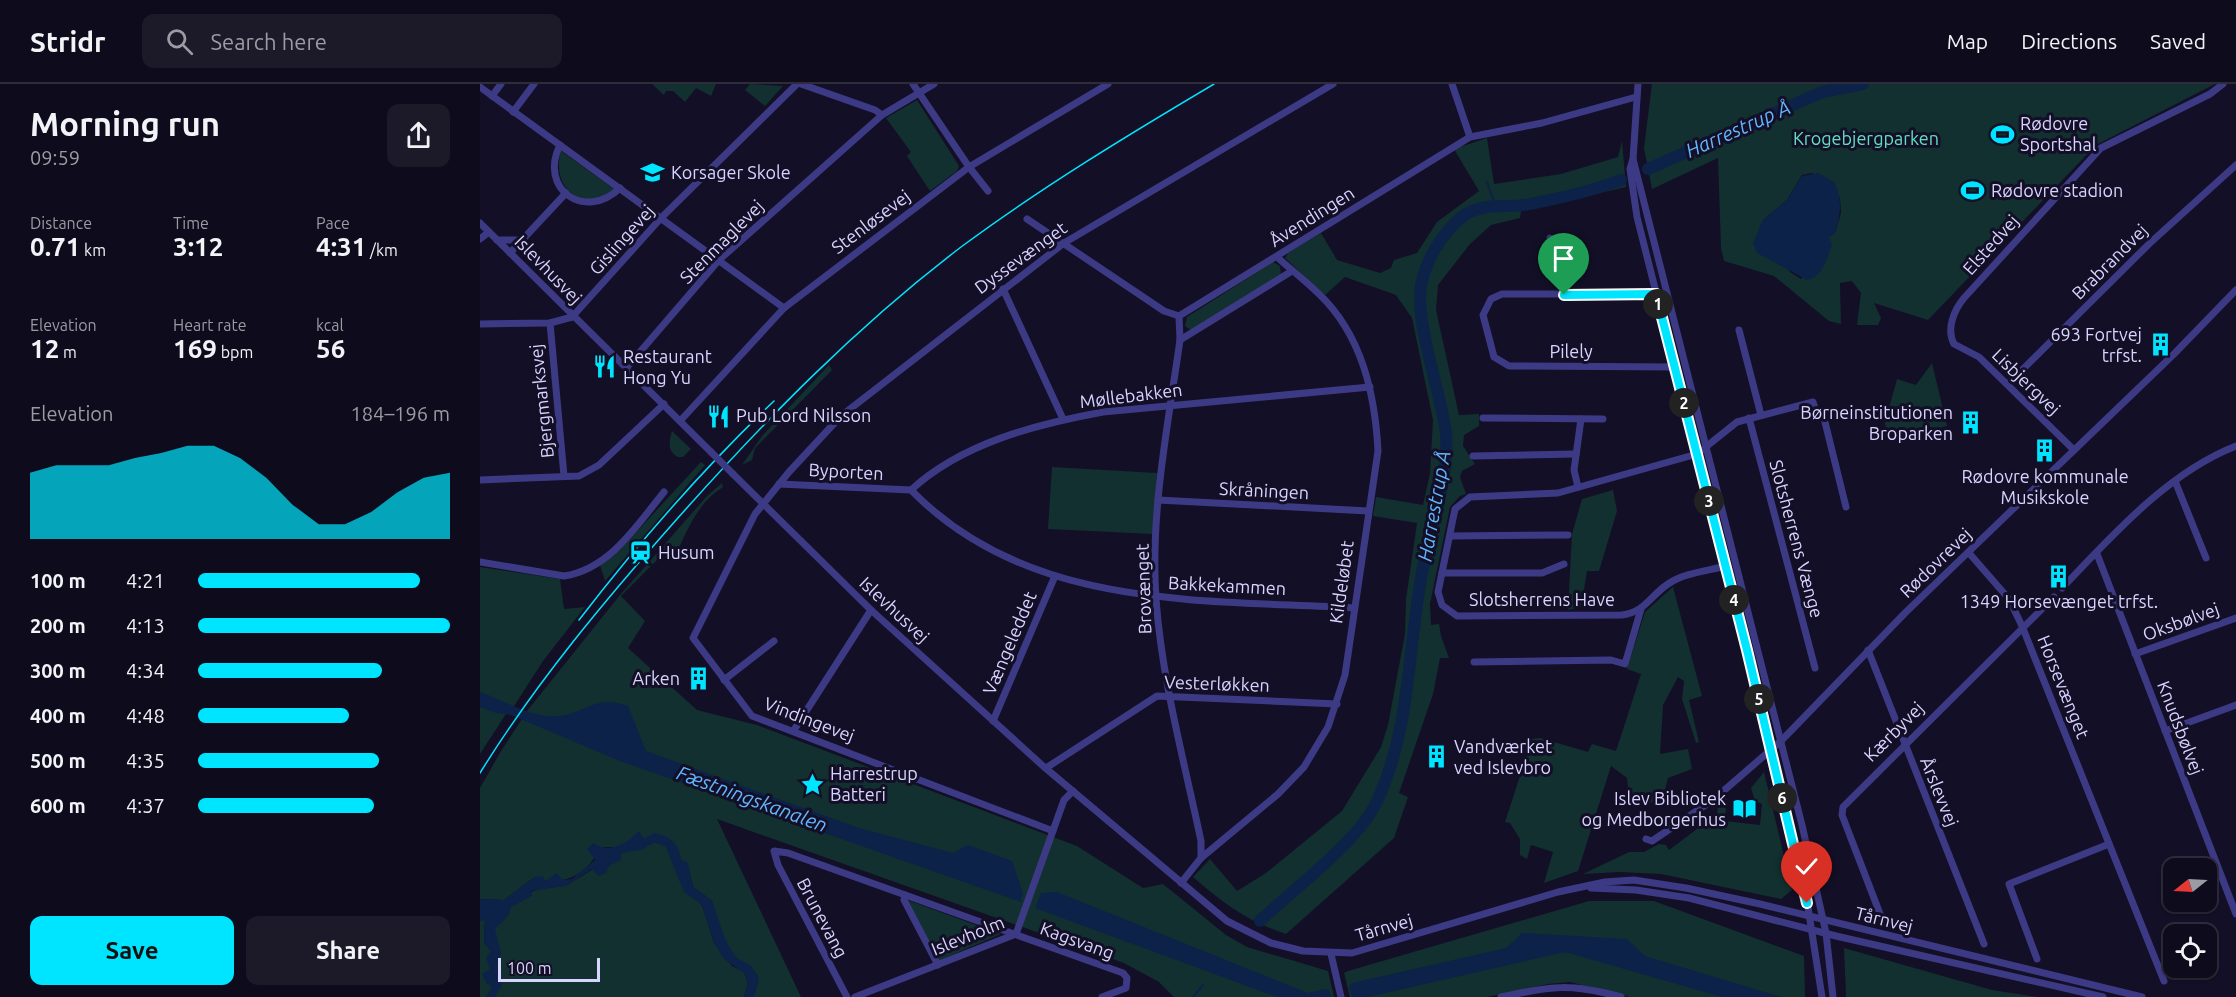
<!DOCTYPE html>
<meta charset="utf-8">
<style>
body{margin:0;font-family:Ubuntu,sans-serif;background:#1c1929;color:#f1f3f6;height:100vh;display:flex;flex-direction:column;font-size:22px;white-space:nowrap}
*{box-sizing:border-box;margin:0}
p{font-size:20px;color:#9b9ba3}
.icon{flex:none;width:33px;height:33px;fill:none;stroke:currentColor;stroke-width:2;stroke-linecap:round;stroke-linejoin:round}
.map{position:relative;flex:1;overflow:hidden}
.details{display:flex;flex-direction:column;background:#0e0b1c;width:480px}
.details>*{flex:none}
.needle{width:39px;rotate:252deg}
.fabs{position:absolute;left:1683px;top:774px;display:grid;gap:12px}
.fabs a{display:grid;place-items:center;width:54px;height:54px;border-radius:12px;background:#0e0b1c;box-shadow:0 2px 4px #0004,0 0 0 2px #2e2b3b;font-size:30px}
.scale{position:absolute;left:18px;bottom:15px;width:102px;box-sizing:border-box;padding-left:6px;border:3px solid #d9d4ff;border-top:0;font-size:16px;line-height:21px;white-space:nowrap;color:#d9d4ff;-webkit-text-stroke:4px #130f26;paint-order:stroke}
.pin{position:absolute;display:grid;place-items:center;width:51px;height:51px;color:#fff;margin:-62px -26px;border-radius:50% 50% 50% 0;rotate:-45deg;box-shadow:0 0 6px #0007}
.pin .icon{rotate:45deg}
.km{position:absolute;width:30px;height:30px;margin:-15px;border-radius:50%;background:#222;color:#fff;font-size:16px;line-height:30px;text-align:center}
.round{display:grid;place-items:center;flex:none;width:63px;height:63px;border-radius:12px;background:#1c1929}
.overview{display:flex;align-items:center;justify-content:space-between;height:102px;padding:0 30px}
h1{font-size:33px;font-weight:600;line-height:45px}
.figures{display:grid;grid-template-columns:repeat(3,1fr);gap:9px;height:102px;padding:6px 30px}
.figures div{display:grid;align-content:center}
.figures b{font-size:26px;font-weight:600}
.figures small{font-size:16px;font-weight:400}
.figures p{font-size:16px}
.chart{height:168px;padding:12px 30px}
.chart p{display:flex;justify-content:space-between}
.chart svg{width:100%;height:108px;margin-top:6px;fill:#00e5ff;opacity:.7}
.button{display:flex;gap:12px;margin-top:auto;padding:12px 30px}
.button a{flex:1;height:69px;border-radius:12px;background:#00e5ff;color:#111;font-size:24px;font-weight:600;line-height:69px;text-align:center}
.button a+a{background:#1c1929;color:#f1f3f6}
ul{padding:0 30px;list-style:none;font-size:20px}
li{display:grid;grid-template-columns:96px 72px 1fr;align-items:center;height:45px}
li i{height:15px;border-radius:8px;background:#00e5ff}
header{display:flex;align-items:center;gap:36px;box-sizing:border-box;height:84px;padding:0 30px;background:#0e0b1c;border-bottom:2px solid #2e2b3b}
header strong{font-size:28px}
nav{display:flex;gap:33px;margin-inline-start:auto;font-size:21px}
.search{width:420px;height:54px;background:#1c1929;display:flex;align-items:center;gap:15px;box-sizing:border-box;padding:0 21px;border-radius:12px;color:#9b9ba3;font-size:22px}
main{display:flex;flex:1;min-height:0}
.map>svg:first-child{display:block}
.green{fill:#12302f;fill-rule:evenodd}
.water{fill:#0c2248}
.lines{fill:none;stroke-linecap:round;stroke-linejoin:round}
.stream{stroke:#0c2248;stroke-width:2}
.river{stroke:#0c2248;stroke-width:12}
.minor{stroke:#3d3a85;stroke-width:7}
.tram{stroke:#00e5ff;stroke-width:1.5}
.minor-bridge{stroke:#3d3a85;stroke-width:7}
.route-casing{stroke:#fff;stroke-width:12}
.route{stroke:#00e5ff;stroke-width:8}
.labels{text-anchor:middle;stroke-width:6;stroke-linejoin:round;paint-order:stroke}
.poi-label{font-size:18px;fill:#d9d4ff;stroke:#130f26;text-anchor:start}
.park-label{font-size:18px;fill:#5fe0c0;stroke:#130f26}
.street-label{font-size:18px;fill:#d9d4ff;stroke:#130f26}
.water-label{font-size:20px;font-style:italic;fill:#62b6ff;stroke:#130f26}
</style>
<header>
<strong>Stridr</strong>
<div class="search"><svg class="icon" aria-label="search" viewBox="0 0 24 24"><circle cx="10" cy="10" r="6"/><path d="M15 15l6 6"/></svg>Search here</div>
<nav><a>Map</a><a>Directions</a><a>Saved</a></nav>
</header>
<main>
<section class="details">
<div class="overview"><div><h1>Morning run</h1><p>09:59</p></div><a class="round"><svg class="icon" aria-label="share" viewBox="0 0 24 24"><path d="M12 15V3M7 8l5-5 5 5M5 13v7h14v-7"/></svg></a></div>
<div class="figures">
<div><p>Distance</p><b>0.71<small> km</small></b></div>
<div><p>Time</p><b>3:12</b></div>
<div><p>Pace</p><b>4:31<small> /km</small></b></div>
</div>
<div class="figures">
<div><p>Elevation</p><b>12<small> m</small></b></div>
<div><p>Heart rate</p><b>169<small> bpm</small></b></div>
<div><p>kcal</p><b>56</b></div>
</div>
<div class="chart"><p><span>Elevation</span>184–196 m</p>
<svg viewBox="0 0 160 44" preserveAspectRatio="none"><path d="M0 44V17L10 14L20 14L30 14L40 11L50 9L60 6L70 6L80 11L90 19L100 30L110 38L120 38L130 33L140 25L150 19L160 17V44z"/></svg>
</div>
<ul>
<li><b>100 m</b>4:21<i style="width:88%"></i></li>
<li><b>200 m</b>4:13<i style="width:100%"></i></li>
<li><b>300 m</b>4:34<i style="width:73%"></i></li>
<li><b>400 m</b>4:48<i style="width:60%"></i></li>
<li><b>500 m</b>4:35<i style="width:72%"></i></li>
<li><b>600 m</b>4:37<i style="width:70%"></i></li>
</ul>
<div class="button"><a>Save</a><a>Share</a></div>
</section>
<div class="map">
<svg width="1756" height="913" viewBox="0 0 1756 913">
<rect width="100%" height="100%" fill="#130f26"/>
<g class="green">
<path d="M172 0H236L231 12 216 4 205 18 193 7H186L184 11Z"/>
<path d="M270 0 303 2 285 22 265 6Z"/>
<path d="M1172 0H1735L1616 61 1448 236 1394 219 1401 234 1398 241H1377L1381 209 1372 197 1360 199 1361 240 1349 237 1294 192 1244 177 1241 164 1238 74 1172 105 1164 64ZM1332 89 1360 114 1361 129 1355 149 1349 153V157L1321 195 1310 188 1283 136 1307 116 1322 91Z"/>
<path d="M437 16 479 82 477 87 450 107 427 72 431 68 406 34Z"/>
<path d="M1007 54 1014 100 1081 90 1138 73 1142 57 1146 103 1041 127 1040 134 1011 141 990 160 958 201 956 226 979 331 999 330V342L984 351 983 362 995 380 982 387 980 393 986 410 980 412 970 423 950 520 951 541 959 540 961 552 969 574H960L953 610 919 709 928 713 914 754 806 850C767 837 744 820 713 793L730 775 757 807 786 789 862 727 901 663 908 641 925 550 926 515 937 439 893 432 896 413 943 421 950 389 953 336 932 234 916 211 865 193 845 211 805 174 808 169 841 149 857 176 900 189 911 184 914 176 937 169 957 138 999 107 974 65Z"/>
<path d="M81 67 134 105C111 132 69 108 81 67Z"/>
<path d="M793 178 800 182 801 191 712 247 705 242 707 233Z"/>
<path d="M1452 279 1467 342 1408 357 1405 339 1417 295 1436 301Z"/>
<path d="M349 281 352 286 275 364 272 376 262 381 282 352Z"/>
<path d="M192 347 211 365 203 373H198C187 368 189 357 192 347Z"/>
<path d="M221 378 225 381 125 497 120 481 140 466Z"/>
<path d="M572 383 677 389 673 450 568 445Z"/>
<path d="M242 399 243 403C216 420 207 448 193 476L183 470 141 512 165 537 148 564 217 626 277 641 597 762 663 804 683 800 746 851 767 863 848 887 854 913H694L679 898 644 879 237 735 321 913H271L278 893C270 878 254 876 243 863 235 854 234 829 232 817L213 803 210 790 195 777 192 757 163 756 135 763H120C110 789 82 805 55 793L24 816 0 815V704L21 667 47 627 140 511 227 412Z"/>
<path d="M1133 406 1137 427 1119 487H1107L1101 523 1088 526 1092 450 1102 415Z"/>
<path d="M1233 414 1238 429 1281 606 1231 415Z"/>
<path d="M0 483 80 495 84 525 105 523 63 577 29 630H26L0 670Z"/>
<path d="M1193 503 1222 612 1209 616 1219 658 1216 659 1202 615 1204 597 1198 593 1183 621 1180 670 1208 665 1212 685 1188 694 1182 717 1150 721 1147 694 1131 682 1098 787 1064 799 1073 768 1051 761 1047 775 1040 771V755L1030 739 1025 738 1052 655 1060 654 1108 668 1112 660 1136 667 1161 590 1147 585 1165 528Z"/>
<path d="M1284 688 1312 806 1301 815 1181 790 1139 788 1103 790 1149 768H1164L1179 760 1186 761 1189 766 1237 730 1239 716 1247 709 1245 737 1280 741 1282 720 1275 717 1271 704Z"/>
<path d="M175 758 186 762 204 806 222 821 234 859 252 882 264 888 268 899 264 913H12L15 894 10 840 27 818 61 804 85 802 140 769Z"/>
<path d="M427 816 521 850 458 877Z"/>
<path d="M1109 817H1174L1324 872 1325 913H1150L1090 898 1068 900 1007 913H870L864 889 868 887Z"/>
<path d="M0 835H5L4 858 11 867 13 903 6 913H0Z"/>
<path d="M1364 864 1512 906 1558 913H1366Z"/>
</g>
<g class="water">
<path d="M1338 89 1354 98C1363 116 1361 130 1355 149L1349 153 1352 161C1347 174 1343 193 1327 196L1277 169 1273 159 1283 136 1307 116 1322 92Z"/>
<path d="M0 608C24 616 49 634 76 632 105 631 113 610 148 622L166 667 379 744 473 769 488 761 532 777 543 809 541 818 140 677 31 631 16 629 0 623Z"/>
<path d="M159 747 164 755 174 749C190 752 199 759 201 776L208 779 213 803 232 817 246 857 256 874 272 882 279 896 274 913H264L268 899 264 889 244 875 234 859 222 821 204 808 186 763 175 758 161 766 141 769V776L129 782 126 789 118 792 112 785 85 802 51 807 52 812 31 823 28 832 15 845 21 869 17 882 22 901 15 913H6L12 903 6 899 2 890 10 885 6 874 11 867 4 858 5 836 0 837V815L24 816 55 793 63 792 65 797 77 789 82 796 92 795 115 776 107 765 113 759C130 770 147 760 159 747Z"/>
<path d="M577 808 828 909 845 905 850 907 851 913H797L555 824 561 809Z"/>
<path d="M1042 849 1147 855 1165 872 1302 913H1242L1085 868 888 913H872L869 902 872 899 1026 864Z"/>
</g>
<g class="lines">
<g class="stream">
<path d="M1007 98 1015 121"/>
<path d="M713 913 723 901"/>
</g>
<g class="river">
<path d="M1168 85 1342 8 1383 0"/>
<path d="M780 837C814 804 880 757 898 715 930 645 928 568 941 494 949 452 970 391 966 350 961 308 935 240 941 201 946 176 962 149 982 133 1002 117 1027 125 1050 120 1081 114 1112 107 1141 96"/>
</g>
<g class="minor">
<path d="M321 0 395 26 402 31"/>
<path d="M433 0 489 83 508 107"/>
<path d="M972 0 990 53"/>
<path d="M1158 0 1153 75 1322 741 1346 849 1353 913"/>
<path d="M0 3 304 224"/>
<path d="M12 12 21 0"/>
<path d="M33 28 54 0"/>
<path d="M80 61C58 105 105 138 140 104"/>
<path d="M1153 75 1150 85 1157 133 1295 680 1327 817 1342 913"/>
<path d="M547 135 684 227 699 232 990 53 1062 39 1156 13"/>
<path d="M0 139 231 368"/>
<path d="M1070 154 1084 211"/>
<path d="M0 155 9 148"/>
<path d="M17 156H44"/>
<path d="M30 169 86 109"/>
<path d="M523 205 583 335"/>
<path d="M1176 210H1022L1011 215 1003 231 1014 273 1029 282 1195 283"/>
<path d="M699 232 700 256C688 341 670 429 676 515 682 597 704 676 721 757V774"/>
<path d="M92 233 181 134 317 0"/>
<path d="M70 239 84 392"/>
<path d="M0 240 70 239 92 233"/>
<path d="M1259 246 1281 331"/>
<path d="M700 256 812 187"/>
<path d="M147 283 239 176 402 31 454 0"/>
<path d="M1528 300 1670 159 1756 81"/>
<path d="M1003 334 1123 335"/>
<path d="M1269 334 1335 584"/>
<path d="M201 336 304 224 489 83 628 0"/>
<path d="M1594 366 1499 273 1474 260C1466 245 1474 226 1484 214L1621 64 1730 10 1743 0"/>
<path d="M993 372 1096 370"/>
<path d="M253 390 391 526 563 682 747 837 791 859 823 867 872 869 1078 808 1125 798 1154 796 1206 804 1280 820 1662 913"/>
<path d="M0 396 99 392 119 381 184 320"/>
<path d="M1695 397 1726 474"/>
<path d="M299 400 431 406"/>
<path d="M1098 403 1094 386 1101 335"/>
<path d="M431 406C482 359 557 340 623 328L890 303"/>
<path d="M431 406C548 526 719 515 873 524"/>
<path d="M678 416 888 427"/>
<path d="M970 452 1088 451"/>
<path d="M1489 469 1529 515 1542 542 1684 897"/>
<path d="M1617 470 1756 830"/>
<path d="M0 478 84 492C130 485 157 441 184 408"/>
<path d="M1246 482C1227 487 1204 489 1188 500 1170 512 1165 528 1142 531L977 532 962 521 958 508 975 425 990 413 1078 409 1217 370 1257 338 1333 318 1337 331 1343 330 1366 423"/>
<path d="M962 489H1062L1084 480"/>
<path d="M1582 504C1632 452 1687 389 1756 362"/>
<path d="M1388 566 1504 860"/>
<path d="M1655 570 1756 534"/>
<path d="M994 578 1131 576 1145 580 1161 525"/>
<path d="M244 596 294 557"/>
<path d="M513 637 575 492"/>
<path d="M314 646 391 526"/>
<path d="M1685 647 1756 621"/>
<path d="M566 684 677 612 857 620"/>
<path d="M573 747 272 632 213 554 275 430 309 388 361 332 584 159 853 0"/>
<path d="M1166 755 1172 757 1233 716 1301 657 1426 528 1694 270 1756 206"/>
<path d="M701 799 721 774 798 710 824 683 848 643 865 591 898 367C895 310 882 251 839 210 826 197 810 185 797 173"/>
<path d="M1111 804 1156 806 1209 814 1356 852 1623 913"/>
<path d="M425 811 424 816 458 881"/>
<path d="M1402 835 1362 731 1363 723 1574 513"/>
<path d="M851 870 861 913"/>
<path d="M1557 875 1529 800 1629 760"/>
<path d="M367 913 298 781 294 767 308 769 643 889 647 894 646 904 622 913"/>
<path d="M375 913 536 850 584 716 593 707"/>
<path d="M1021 913C1073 902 1089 899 1141 913"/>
</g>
<g class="tram">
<path d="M99 536C159 458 223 385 294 317"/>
<path d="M0 689C57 597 126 515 197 435 285 336 376 243 481 163 562 103 648 51 734 0"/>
</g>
<path class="minor-bridge" d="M231 368 253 390"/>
</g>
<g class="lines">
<defs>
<path id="route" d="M1084 211 1176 210 1267 566 1327 819"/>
</defs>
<use href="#route" class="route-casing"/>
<use href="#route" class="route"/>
</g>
<defs>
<symbol id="stadium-bare" viewBox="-9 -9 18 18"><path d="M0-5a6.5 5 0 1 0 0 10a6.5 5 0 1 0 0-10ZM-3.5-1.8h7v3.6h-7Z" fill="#00e5ff" stroke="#130f26" stroke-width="2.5" paint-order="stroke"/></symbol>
<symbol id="school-bare" viewBox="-9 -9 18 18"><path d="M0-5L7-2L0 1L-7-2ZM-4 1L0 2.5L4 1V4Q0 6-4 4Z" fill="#00e5ff" stroke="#130f26" stroke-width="2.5" paint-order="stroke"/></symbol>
<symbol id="building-bare" viewBox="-9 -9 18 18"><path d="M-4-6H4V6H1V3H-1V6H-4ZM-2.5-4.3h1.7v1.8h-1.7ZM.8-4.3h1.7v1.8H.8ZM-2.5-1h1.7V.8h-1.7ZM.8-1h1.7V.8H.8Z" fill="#00e5ff" stroke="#130f26" stroke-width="2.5" paint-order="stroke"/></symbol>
<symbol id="restaurant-bare" viewBox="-9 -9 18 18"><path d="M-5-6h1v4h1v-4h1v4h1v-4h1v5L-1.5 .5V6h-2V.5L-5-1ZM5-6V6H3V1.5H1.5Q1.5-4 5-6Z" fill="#00e5ff" stroke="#130f26" stroke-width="2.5" paint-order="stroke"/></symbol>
<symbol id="station-bare" viewBox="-9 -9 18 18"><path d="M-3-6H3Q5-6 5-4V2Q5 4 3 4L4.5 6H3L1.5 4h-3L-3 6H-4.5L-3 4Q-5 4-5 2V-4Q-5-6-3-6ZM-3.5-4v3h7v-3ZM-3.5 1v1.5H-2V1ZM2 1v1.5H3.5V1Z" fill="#00e5ff" stroke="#130f26" stroke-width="2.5" paint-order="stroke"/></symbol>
<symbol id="sight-bare" viewBox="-9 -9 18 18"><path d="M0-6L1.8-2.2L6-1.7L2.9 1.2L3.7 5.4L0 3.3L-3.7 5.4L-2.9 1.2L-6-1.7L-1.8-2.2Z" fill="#00e5ff" stroke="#130f26" stroke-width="2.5" paint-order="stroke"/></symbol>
<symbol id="library-bare" viewBox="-9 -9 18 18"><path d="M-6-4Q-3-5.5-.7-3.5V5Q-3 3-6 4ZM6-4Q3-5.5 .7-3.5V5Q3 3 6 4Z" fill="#00e5ff" stroke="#130f26" stroke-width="2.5" paint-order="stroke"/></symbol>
</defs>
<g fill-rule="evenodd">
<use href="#stadium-bare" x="1506" y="34" width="33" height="33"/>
<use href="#school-bare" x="156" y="72" width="33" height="33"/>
<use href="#stadium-bare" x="1476" y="90" width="33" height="33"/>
<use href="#building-bare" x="1664" y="244" width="33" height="33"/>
<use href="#restaurant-bare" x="108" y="266" width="33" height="33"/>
<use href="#restaurant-bare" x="222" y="316" width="33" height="33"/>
<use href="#building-bare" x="1474" y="322" width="33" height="33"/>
<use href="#building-bare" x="1548" y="350" width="33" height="33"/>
<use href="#station-bare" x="144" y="452" width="33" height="33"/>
<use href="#building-bare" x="1562" y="476" width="33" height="33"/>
<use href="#building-bare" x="202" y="578" width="33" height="33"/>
<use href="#building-bare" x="940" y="656" width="33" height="33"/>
<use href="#sight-bare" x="316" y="684" width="33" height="33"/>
<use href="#library-bare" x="1248" y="708" width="33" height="33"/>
</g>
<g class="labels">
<g class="poi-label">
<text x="1540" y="46">Rødovre<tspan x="1540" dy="21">Sportshal</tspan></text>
<text x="191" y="95">Korsager Skole</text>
<text x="1511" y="113">Rødovre stadion</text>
<text x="1662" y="257" text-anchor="end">693 Fortvej<tspan x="1662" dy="21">trfst.</tspan></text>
<text x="143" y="279">Restaurant<tspan x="143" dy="21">Hong Yu</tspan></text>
<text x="1473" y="335" text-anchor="end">Børneinstitutionen<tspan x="1473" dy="21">Broparken</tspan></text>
<text x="256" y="338">Pub Lord Nilsson</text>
<text x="1565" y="399" text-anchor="middle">Rødovre kommunale<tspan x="1565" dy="21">Musikskole</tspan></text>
<text x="178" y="475">Husum</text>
<text x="1579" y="524" text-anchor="middle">1349 Horsevænget trfst.</text>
<text x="200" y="601" text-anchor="end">Arken</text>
<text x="974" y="669">Vandværket<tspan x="974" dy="21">ved Islevbro</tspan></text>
<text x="350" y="696">Harrestrup<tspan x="350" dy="21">Batteri</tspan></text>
<text x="1246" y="721" text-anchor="end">Islev Bibliotek<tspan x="1246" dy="21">og Medborgerhus</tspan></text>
</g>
<g class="park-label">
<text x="1386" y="61">Krogebjergparken</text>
</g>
<g class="street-label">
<text transform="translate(832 133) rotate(-32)" y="6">Åvendingen</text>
<text transform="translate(391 138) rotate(-37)" y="6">Stenløsevej</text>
<text transform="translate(142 156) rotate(-48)" y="6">Gislingevej</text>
<text transform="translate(242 158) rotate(-45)" y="6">Stenmaglevej</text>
<text transform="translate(1511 161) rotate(-48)" y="6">Elstedvej</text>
<text transform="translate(541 174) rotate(-36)" y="6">Dyssevænget</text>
<text transform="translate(1630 178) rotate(-45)" y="6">Brabrandvej</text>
<text transform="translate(68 186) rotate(46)" y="6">Islevhusvej</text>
<text x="1091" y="274">Pilely</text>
<text transform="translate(1546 298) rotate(44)" y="6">Lisbjergvej</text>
<text transform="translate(651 312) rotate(-7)" y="6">Møllebakken</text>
<text transform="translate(62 317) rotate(-96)" y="6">Bjergmarksvej</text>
<text transform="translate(366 388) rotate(3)" y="6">Byporten</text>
<text transform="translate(784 407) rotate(3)" y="6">Skråningen</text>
<text transform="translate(1316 455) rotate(75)" y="6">Slotsherrens Vænge</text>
<text transform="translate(1456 479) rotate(-44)" y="6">Rødovrevej</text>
<text transform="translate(862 498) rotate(-82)" y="6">Kildeløbet</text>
<text transform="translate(747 502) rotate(3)" y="6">Bakkekammen</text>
<text transform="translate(664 505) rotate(-92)" y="6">Brovænget</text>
<text x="1062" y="522">Slotsherrens Have</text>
<text transform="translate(414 526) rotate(43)" y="6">Islevhusvej</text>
<text transform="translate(1701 538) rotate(-20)" y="6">Oksbølvej</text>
<text transform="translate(530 559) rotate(-67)" y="6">Vængeleddet</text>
<text transform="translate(737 600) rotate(2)" y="6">Vesterløkken</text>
<text transform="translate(1583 603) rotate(68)" y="6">Horsevænget</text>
<text transform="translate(329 636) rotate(21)" y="6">Vindingevej</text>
<text transform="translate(1700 644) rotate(69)" y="6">Knudsbølvej</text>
<text transform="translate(1414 648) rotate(-45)" y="6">Kærbyvej</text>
<text transform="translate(1459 708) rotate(68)" y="6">Årslevvej</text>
<text transform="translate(342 834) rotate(62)" y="6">Brunevang</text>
<text transform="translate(1404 836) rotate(14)" y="6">Tårnvej</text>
<text transform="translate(904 844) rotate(-16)" y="6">Tårnvej</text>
<text transform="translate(488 852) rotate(-22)" y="6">Islevholm</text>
<text transform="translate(597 857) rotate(20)" y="6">Kagsvang</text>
</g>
<g class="water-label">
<text transform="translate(1258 45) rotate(-24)" y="7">Harrestrup Å</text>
<text transform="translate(954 422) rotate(-80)" y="7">Harrestrup Å</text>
<text transform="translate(272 715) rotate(20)" y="7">Fæstningskanalen</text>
</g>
</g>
</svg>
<div class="fabs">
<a><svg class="needle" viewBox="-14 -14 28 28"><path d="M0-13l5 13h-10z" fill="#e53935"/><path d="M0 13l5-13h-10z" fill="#9b9ba3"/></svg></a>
<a><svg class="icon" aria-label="locate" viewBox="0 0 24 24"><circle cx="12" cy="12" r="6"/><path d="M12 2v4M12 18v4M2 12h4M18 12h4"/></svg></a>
</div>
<div class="scale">100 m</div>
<div class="pin" style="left:1084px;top:211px;background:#1e9e55"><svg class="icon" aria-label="arrive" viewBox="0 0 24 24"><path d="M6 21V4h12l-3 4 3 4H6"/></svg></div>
<div class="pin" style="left:1327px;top:819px;background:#d93025"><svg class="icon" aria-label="check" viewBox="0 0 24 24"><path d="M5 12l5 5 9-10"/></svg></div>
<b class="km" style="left:1178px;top:220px">1</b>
<b class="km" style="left:1204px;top:319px">2</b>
<b class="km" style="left:1229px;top:417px">3</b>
<b class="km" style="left:1254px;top:516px">4</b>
<b class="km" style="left:1279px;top:615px">5</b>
<b class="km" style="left:1302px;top:714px">6</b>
</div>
</main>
